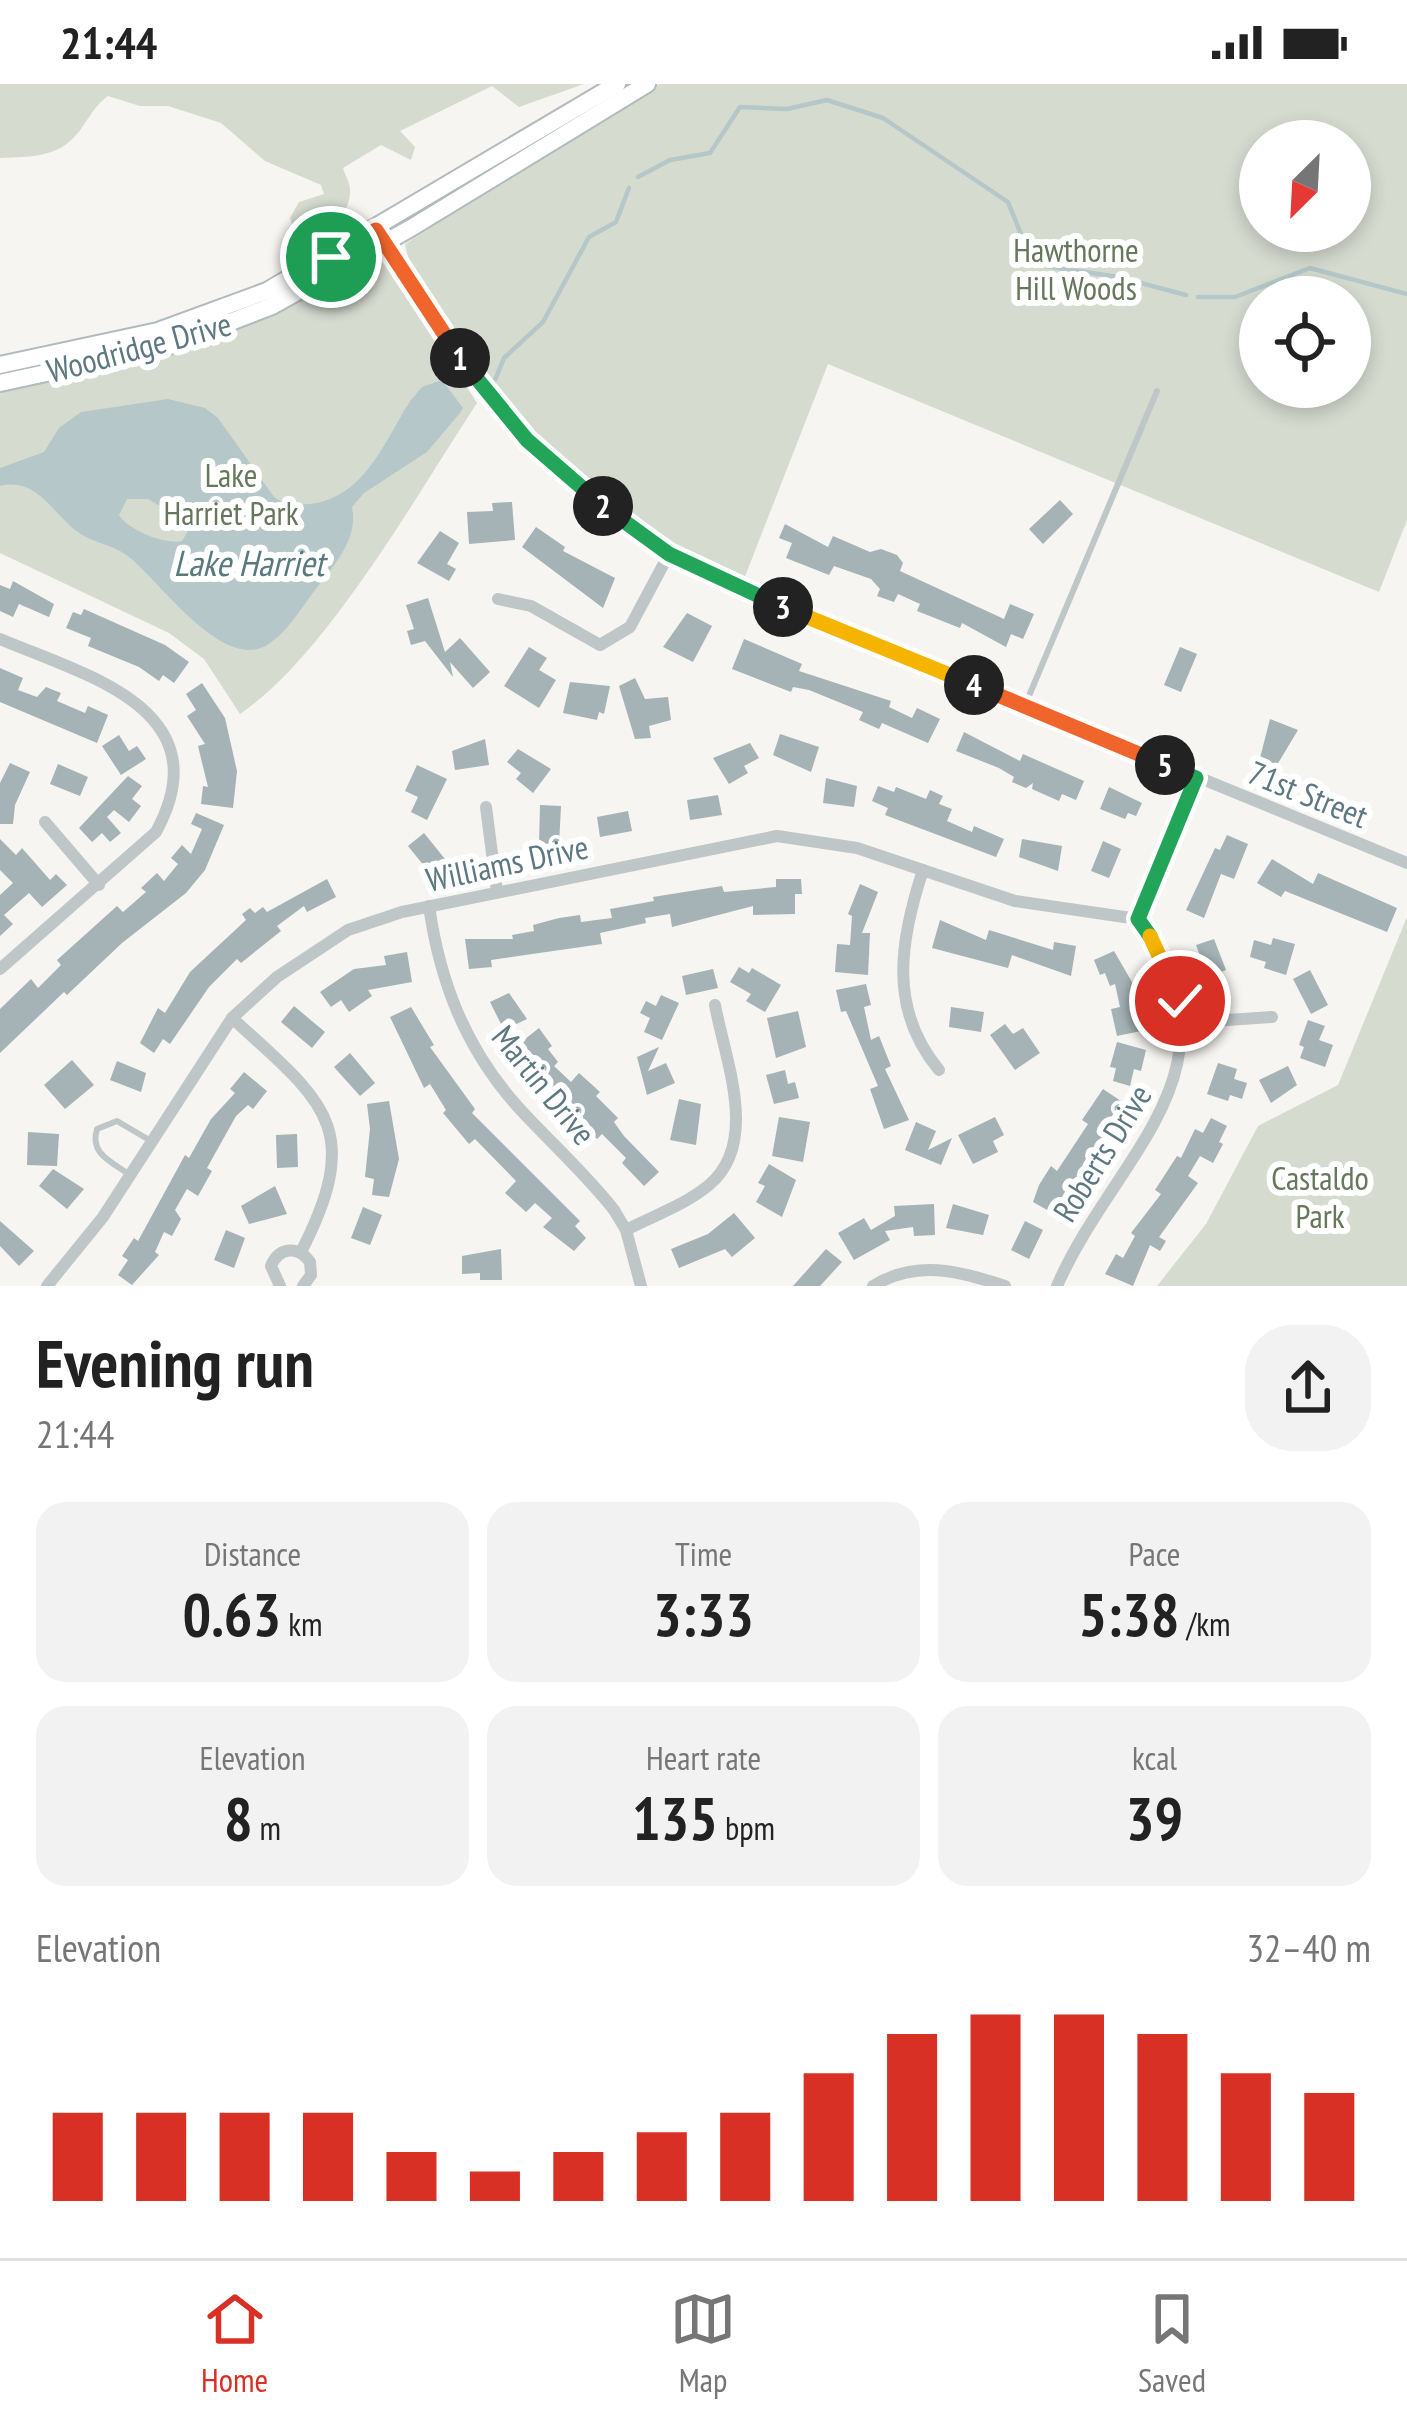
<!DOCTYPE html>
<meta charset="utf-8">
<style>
body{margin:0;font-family:"PT Sans Narrow",sans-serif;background:#f2f2f2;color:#222;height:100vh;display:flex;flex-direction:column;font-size:45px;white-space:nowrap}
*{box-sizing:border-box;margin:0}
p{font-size:39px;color:#767676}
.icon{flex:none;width:66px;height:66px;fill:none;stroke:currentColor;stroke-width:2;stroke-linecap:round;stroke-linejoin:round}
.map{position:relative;height:1202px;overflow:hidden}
.details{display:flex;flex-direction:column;background:#fff;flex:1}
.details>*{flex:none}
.needle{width:78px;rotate:204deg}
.buttons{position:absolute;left:1239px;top:36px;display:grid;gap:24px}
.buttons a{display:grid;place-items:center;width:132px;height:132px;border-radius:50%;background:#fff;box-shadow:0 6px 18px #0003;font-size:60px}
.pin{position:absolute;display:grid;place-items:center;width:102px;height:102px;color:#fff;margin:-51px;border:6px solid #fff;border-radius:50%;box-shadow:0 3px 12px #0007}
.km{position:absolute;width:60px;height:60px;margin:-30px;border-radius:50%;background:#222;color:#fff;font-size:33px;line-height:60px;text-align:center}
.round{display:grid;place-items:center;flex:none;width:126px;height:126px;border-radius:48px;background:#f2f2f2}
.head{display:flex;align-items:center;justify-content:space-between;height:204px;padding:0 36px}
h1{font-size:66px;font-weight:800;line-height:90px}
.figures{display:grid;grid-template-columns:repeat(3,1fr);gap:18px;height:204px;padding:12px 36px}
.figures div{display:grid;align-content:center;border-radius:30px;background:#f2f2f2;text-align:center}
.figures b{font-size:60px;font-weight:800}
.figures small{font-size:33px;font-weight:400}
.figures p{font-size:33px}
.chart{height:336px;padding:24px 36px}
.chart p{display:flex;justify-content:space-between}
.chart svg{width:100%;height:216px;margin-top:12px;stroke:#d93025;stroke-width:6}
.status{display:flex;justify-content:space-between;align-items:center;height:84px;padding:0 60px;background:#fff;direction:ltr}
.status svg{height:33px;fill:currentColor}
.tabs{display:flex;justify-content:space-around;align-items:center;height:168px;border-top:3px solid #e0e0e0;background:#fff;font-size:33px;color:#767676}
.tabs a{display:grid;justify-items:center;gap:6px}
.tabs .selected{color:#d93025}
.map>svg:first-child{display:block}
.green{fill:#d6dbd0;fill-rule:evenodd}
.water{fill:#b5c7c9;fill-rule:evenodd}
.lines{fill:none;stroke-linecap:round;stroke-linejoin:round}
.stream{stroke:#b5c7c9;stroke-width:4.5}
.building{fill:#a5b2b6}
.secondary-casing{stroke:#b1babd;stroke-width:20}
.lane{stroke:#bfc6c8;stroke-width:6}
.street{stroke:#bfc6c8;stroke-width:12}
.secondary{stroke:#fff;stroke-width:16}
.split-1-casing{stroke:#fff;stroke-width:24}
.split-2-casing{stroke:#fff;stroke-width:24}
.split-3-casing{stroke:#fff;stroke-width:24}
.split-4-casing{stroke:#fff;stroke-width:24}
.split-5-casing{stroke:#fff;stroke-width:24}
.split-6-casing{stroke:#fff;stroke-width:24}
.split-7-casing{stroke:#fff;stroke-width:24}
.split-1{stroke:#f0652b;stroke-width:15}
.split-2{stroke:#22a559;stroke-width:15}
.split-3{stroke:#22a559;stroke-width:15}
.split-4{stroke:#f5b400;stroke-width:15}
.split-5{stroke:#f0652b;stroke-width:15}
.split-6{stroke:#22a559;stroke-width:15}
.split-7{stroke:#f5b400;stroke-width:15}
.labels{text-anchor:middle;stroke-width:12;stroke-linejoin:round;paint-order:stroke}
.park-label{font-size:33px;fill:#67775d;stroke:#fff}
.street-label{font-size:33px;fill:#5d7880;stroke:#fff}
.water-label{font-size:36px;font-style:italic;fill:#587a7c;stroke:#fff}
</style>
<div class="status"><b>21:44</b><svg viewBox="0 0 49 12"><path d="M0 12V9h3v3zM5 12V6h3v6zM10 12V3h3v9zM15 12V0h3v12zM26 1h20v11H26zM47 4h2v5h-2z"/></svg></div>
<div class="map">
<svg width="1407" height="1202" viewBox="0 0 1407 1202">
<rect width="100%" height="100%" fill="#f6f5f1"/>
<g class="green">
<path d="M0 0H584L519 23 492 2 400 47 415 63 411 76 381 61 343 84C345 91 349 97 350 104 352 133 322 158 295 151L290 134 299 118 324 110 321 101 265 77 221 39 168 22H140L108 12C90 25 85 45 69 58 51 74 22 73 0 74Z"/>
<path d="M659 0H1407V436L1379 508 828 280 744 495C615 438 512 345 439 225 427 205 408 183 405 160ZM1260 57H1350V147H1260ZM1260 213H1350V303H1260Z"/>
<path d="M376 174 391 184 477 319C417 410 327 571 240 630L204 575 169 549 0 469V305L191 262 272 230Z"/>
<path d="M1407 833V1202H1157L1206 1140 1258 1042 1338 1001Z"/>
</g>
<path class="water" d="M442 296 463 324 460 329 427 368 364 409 352 423C358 452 339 475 322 497 306 516 289 548 267 561 221 589 156 491 125 470 110 460 90 458 75 446 52 428 36 393 0 402V384L44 368 59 344 81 328 168 315 205 324 218 334 274 413C285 421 296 421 310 420 366 413 384 357 411 316L422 303ZM127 415H148L158 421 184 417C196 434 192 441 182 457 165 461 128 446 119 431Z"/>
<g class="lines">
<g class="stream">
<path d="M638 93 670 76 710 69 740 23 787 25 827 16 883 34 1008 118 1033 180 1118 193 1186 211"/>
<path d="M1198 213H1235L1310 184 1407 210"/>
<path d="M495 296 504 274 543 238 589 153 616 138 629 104"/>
</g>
</g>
<g class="building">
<path d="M1060 416 1073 430 1043 460 1029 445Z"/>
<path d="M512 418 515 456 469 460 467 428 493 427 492 419Z"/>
<path d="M785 440 828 463 833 452 870 468 881 465 897 471 903 479 900 487 1004 535 1010 520 1034 530 1023 555 1011 550 1006 563 962 539 960 544 917 527 920 520 898 510 894 518 877 512 880 505 871 495 834 482 829 491 786 474 792 459 779 454Z"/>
<path d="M536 443 565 463 563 467 615 494 603 524 522 463Z"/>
<path d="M440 447 459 459 447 480 456 485 449 497 417 479Z"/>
<path d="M13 497 54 520 49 533 19 520 13 533 0 527V501L10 505Z"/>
<path d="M428 514 445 568 460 554 490 588 473 604 450 578 453 593 425 557 411 561 407 547 414 545 406 521Z"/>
<path d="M84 525 165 561 189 578 174 599 163 591 159 597 139 583 88 562 91 554 66 544 73 528 81 531Z"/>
<path d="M687 529 712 542 693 578 663 563Z"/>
<path d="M744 555 802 580 799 587 891 617 889 623 912 634 917 624 940 635 928 659 882 639 879 645 859 636 863 628 809 606 793 603 791 608 732 585Z"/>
<path d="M529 563 547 574 539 586 556 596 539 624 504 602Z"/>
<path d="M1180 563 1197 570 1181 608 1164 601Z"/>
<path d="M0 584 23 594 18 606 37 613 46 603 61 609 57 617 85 629 88 622 108 631 97 659 0 618Z"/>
<path d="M635 594 645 615 668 613 671 636 649 642 651 654 635 655 619 602Z"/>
<path d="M570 598 610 602 604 630 599 628 597 636 563 629Z"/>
<path d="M202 599 225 634 237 687 233 724 201 720 203 702 208 703 198 662 205 660 187 632 196 626 186 610Z"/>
<path d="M1270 635 1298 646 1277 681 1260 674Z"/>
<path d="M964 648 1020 677 1023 670 1084 697 1076 716 1062 710 1059 717 1032 705 1033 699 1026 704 1012 698 1014 693 999 684 956 667Z"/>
<path d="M780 650 819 663 811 688 773 671Z"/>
<path d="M119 651 129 667 137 662 146 675 121 691 102 662Z"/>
<path d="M485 655 489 681 455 686 452 667Z"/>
<path d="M750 659 759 674 744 682 748 689 729 700 713 674Z"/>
<path d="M518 665 551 685 533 709 516 695 521 689 507 678Z"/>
<path d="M10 679 30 688 15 721 13 740H0V699Z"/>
<path d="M58 680 88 693 80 712 50 700Z"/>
<path d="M417 681 447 695 427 736 411 728 418 713 405 707Z"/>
<path d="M128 692 142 702 132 715 141 722 129 738 114 726 107 733 121 749 110 758 102 749 92 758 79 744Z"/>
<path d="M826 694 857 702 854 723 823 719Z"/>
<path d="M878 702 894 708 896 703 926 715 930 706 943 712 939 720 952 725 947 737 972 748 974 742 1004 755 996 773 885 731 888 724 872 717Z"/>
<path d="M1109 703 1142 719 1136 732 1128 729 1125 735 1100 725Z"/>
<path d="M718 711 722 731 690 736 687 716Z"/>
<path d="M540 721 561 722 559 761 539 760Z"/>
<path d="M628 727 632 747 600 753 597 733Z"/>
<path d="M196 729 224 741 205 786 186 809 122 859 67 911 64 908 0 969V925L31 895 38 904 61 881 57 876 117 822 123 828 146 808 141 804 157 789 164 797 178 780 171 774 182 761 191 770 202 745 191 740Z"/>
<path d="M424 749 445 775 429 788 408 762Z"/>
<path d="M1227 751 1248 760 1234 795 1221 790 1204 834 1186 826 1215 764 1220 766Z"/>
<path d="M0 755 16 771 22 764 50 796 56 790 67 801 42 823 29 809 4 831 13 840 0 852V811L13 799 0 786Z"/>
<path d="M1022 755 1062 762 1058 787 1019 773Z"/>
<path d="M1103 757 1121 765 1109 794 1091 787Z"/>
<path d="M1272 775 1313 800 1318 789 1397 824 1387 848 1285 807 1281 813 1257 799Z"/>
<path d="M327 795 336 813 307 828 304 822 277 842 281 847 241 879 237 875 209 903 170 960 163 955 154 969 140 959 158 924 165 929 190 888 246 836 242 830 250 824 255 829 263 823 267 828Z"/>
<path d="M776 795H801L802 810H795V830L753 831V822L672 843 670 830 645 834 646 839 600 849 602 860 491 876 492 883 469 885 465 855H513L512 851 534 847 533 841 559 834 580 831 581 838 612 834 610 825 654 817 653 813 722 802 724 808 776 803Z"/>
<path d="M860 800 878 808 862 849H870L868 891 835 888 837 860 850 861 852 832 848 830Z"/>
<path d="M940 836 986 856 989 846 1053 866 1054 858 1076 862 1071 892 1012 871 1008 884 932 864Z"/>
<path d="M1273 854 1295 860 1286 891 1264 884 1266 878 1250 873 1254 856 1271 861Z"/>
<path d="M1214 855 1226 886 1208 893 1196 861Z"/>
<path d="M1114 867 1136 905 1146 946 1117 952 1111 925 1120 923 1115 900 1110 902 1105 889 1100 891 1094 876Z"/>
<path d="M407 868 412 898 368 906 372 912 349 928 341 916 331 923 320 908 354 885 386 881 384 872Z"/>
<path d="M739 883 749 889 752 884 781 901 765 928 746 917 751 910 730 898Z"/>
<path d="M713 885 718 904 686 911 682 892Z"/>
<path d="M1310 886 1328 921 1311 930 1293 895Z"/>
<path d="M866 900 871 921 864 923 871 956 879 952 891 982 885 985 909 1036 884 1045 870 1005 878 1002 846 927 841 928 836 906Z"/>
<path d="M509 909 527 935 504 946 490 918Z"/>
<path d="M661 911 679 919 662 956 644 948 650 934 640 929 646 917 656 922Z"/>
<path d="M294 922 325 948 312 964 281 938Z"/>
<path d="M411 923 434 961 430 963 475 1025 472 1029 580 1137 575 1142 586 1154 574 1167 543 1143 552 1134 535 1119 526 1128 505 1109 516 1097 475 1055 469 1060 443 1029 446 1026 430 1000 424 1004 390 933Z"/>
<path d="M951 923 984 928 981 948 949 943Z"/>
<path d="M798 927 806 963 776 974 767 934Z"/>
<path d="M1308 936 1325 942 1319 956 1333 961 1325 983 1300 974 1304 963 1299 961Z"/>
<path d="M1005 940 1013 950 1023 944 1040 969 1015 986 990 951Z"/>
<path d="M539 944 552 962 548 965 558 978 554 982 571 998 579 989 600 1008 596 1012 618 1034 614 1038 624 1052 659 1088 644 1102 622 1079 626 1074 602 1050 597 1055 581 1040 548 1003 552 999 534 976 528 980 515 963Z"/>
<path d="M1117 958 1146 966 1141 987 1134 985 1130 1002 1113 997 1116 984 1110 983Z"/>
<path d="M659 963 648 987 666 979 675 999 647 1011 637 973Z"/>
<path d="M350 969 375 999 360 1012 334 983Z"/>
<path d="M72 976 94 1001 65 1025 44 1001Z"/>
<path d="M117 977 146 989 141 1008 110 996Z"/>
<path d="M1218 979 1237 985 1234 995 1247 999 1242 1015 1230 1011 1228 1017 1207 1010Z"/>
<path d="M1288 982 1297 1001 1271 1019 1259 996Z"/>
<path d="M785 986 788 1000 795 998 799 1014 774 1020 766 991Z"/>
<path d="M244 988 267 1007 253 1025 248 1021 236 1032 207 1084 212 1087 198 1112 187 1105 175 1126 181 1135 172 1152 164 1148 155 1168 159 1171 132 1201 118 1191 128 1176 122 1172 134 1154 138 1157 185 1071 189 1074 211 1035 235 1009 230 1005Z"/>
<path d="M1103 1005 1121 1017 1109 1037 1112 1039 1065 1117 1058 1113 1049 1127 1033 1118 1039 1101 1051 1082 1057 1087 1088 1040 1082 1036Z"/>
<path d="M679 1015 701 1020 696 1061 670 1056Z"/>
<path d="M389 1017 399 1075 389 1113 372 1111 374 1095 365 1093 370 1045 367 1020Z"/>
<path d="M779 1033 810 1038 803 1078 772 1072Z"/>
<path d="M995 1033 1004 1051 993 1057 998 1068 973 1080 958 1051Z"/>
<path d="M1211 1034 1227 1042 1219 1058 1223 1060 1213 1079 1200 1072 1188 1092 1198 1099 1159 1153 1166 1157 1160 1167 1150 1161 1133 1202 1105 1190 1116 1170 1123 1174 1135 1152 1131 1149 1161 1110 1155 1106 1177 1072 1181 1074 1195 1045 1203 1049Z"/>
<path d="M916 1038 936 1047 928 1066 952 1054 941 1081 905 1066Z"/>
<path d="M28 1048 59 1050 57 1082 27 1081Z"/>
<path d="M297 1050 298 1083 277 1084 276 1051Z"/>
<path d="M769 1080 796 1096 782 1133 756 1118 765 1102 758 1099Z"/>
<path d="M53 1085 84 1105 67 1125 39 1102Z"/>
<path d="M275 1102 287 1130 249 1140 241 1122Z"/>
<path d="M934 1120 935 1151 914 1152 913 1143 885 1147 890 1156 854 1176 838 1149 864 1134 871 1146 895 1132 894 1122Z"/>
<path d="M953 1120 989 1131 983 1151 946 1144Z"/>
<path d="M363 1123 382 1131 370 1161 351 1154Z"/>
<path d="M734 1129 755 1154 732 1173 725 1165 679 1184 671 1165 708 1150Z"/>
<path d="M0 1137 34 1167 19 1182 0 1162Z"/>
<path d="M1025 1137 1043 1146 1029 1175 1011 1166Z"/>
<path d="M226 1146 245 1154 234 1184 214 1176Z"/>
<path d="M501 1165 502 1196H480V1189L462 1190V1172Z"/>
<path d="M826 1165 842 1178 820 1202H793Z"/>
</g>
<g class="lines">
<defs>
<g id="secondary">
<path d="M0 281 158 247 267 207 617 0"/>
<path d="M0 299 166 263 272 222 411 144 647 0"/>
</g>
</defs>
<use href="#secondary" class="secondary-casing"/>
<g class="lane">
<path d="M1026 619 1157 307"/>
<path d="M130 1091C112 1078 89 1070 97 1045L117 1037 151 1057"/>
</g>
<g class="street">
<path d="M376 146C409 191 435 240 468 286 541 386 639 455 749 509L1407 779"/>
<path d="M498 515 531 522 600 561 630 543 669 470"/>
<path d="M0 555C85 591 223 625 156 748L0 885"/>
<path d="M486 723 497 808"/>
<path d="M45 738 99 801"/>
<path d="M923 786C900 856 888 925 939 986"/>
<path d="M429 822C440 899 466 965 518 1023 550 1058 585 1089 614 1126L626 1146 641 1202"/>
<path d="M232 934C324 1018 365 1043 301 1168"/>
<path d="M1183 939 1272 933"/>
<path d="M626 1146C653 1132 685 1121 709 1101 760 1058 725 976 715 921"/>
<path d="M47 1202 103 1133 232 934 277 893 348 846 402 828 777 752 857 764 1015 817 1138 835"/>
<path d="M280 1202 271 1182C279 1163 298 1161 310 1178L311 1191 303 1202"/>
<path d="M873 1202C917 1175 958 1187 1005 1202"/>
<path d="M1057 1202C1115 1069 1249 987 1138 835L1196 694"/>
</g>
<use href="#secondary" class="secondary"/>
</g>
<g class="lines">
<defs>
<path id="split-1" d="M331 173 376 146 460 274"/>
<path id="split-2" d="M460 274 527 356 603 422"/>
<path id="split-3" d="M603 422 669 470 783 523"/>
<path id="split-4" d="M783 523 974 601"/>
<path id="split-5" d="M974 601 1165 681"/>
<path id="split-6" d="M1150 852 1138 835 1196 694 1165 681"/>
<path id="split-7" d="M1150 852 1180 917"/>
</defs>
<use href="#split-1" class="split-1-casing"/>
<use href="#split-2" class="split-2-casing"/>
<use href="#split-3" class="split-3-casing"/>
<use href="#split-4" class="split-4-casing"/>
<use href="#split-5" class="split-5-casing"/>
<use href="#split-6" class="split-6-casing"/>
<use href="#split-7" class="split-7-casing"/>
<use href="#split-1" class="split-1"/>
<use href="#split-2" class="split-2"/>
<use href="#split-3" class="split-3"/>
<use href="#split-4" class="split-4"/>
<use href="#split-5" class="split-5"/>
<use href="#split-6" class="split-6"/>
<use href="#split-7" class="split-7"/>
</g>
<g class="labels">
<g class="park-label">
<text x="1076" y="178">Hawthorne<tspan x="1076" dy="38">Hill Woods</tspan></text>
<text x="231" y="403">Lake<tspan x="231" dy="38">Harriet Park</tspan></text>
<text x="1320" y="1106">Castaldo<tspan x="1320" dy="38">Park</tspan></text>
</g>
<g class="street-label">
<text transform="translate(139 263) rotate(-15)" y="12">Woodridge Drive</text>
<text transform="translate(1308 710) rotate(22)" y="12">71st Street</text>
<text transform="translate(507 779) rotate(-12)" y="12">Williams Drive</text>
<text transform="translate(544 1001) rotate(51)" y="12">Martin Drive</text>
<text transform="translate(1102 1069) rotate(-58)" y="12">Roberts Drive</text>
</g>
<g class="water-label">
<text x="249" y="492">Lake Harriet</text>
</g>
</g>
</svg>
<div class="buttons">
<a><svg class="needle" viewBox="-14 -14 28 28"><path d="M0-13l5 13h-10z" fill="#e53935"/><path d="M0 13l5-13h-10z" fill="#767676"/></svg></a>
<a><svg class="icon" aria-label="locate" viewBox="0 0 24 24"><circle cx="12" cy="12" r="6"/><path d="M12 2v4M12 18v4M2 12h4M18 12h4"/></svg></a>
</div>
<div class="pin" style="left:331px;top:173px;background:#1e9e55"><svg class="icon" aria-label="arrive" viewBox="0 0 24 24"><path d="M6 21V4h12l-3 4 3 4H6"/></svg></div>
<div class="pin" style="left:1180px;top:917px;background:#d93025"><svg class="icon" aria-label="check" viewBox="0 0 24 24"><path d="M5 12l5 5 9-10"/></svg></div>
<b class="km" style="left:460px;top:274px">1</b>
<b class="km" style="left:603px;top:422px">2</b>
<b class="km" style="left:783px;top:523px">3</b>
<b class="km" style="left:974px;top:601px">4</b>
<b class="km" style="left:1165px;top:681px">5</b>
</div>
<section class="details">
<div class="head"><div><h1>Evening run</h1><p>21:44</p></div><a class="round"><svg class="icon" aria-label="share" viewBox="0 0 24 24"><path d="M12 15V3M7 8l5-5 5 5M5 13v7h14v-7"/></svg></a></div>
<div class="figures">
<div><p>Distance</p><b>0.63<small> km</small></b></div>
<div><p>Time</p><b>3:33</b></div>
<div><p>Pace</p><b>5:38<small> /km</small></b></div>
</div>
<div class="figures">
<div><p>Elevation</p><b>8<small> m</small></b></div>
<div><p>Heart rate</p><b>135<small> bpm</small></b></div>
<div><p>kcal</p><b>39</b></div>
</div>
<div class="chart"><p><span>Elevation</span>32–40 m</p>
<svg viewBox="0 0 160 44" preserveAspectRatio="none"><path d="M5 44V26M15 44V26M25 44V26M35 44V26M45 44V34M55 44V38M65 44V34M75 44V30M85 44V26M95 44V18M105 44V10M115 44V6M125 44V6M135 44V10M145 44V18M155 44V22"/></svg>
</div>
</section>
<nav class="tabs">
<a class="selected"><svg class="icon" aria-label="home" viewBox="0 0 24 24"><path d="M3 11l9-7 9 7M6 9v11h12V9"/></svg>Home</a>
<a><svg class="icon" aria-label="map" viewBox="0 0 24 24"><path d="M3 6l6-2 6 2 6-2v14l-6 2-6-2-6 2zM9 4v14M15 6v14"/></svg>Map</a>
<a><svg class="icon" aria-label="saved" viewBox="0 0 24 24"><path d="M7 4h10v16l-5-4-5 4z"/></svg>Saved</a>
</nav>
